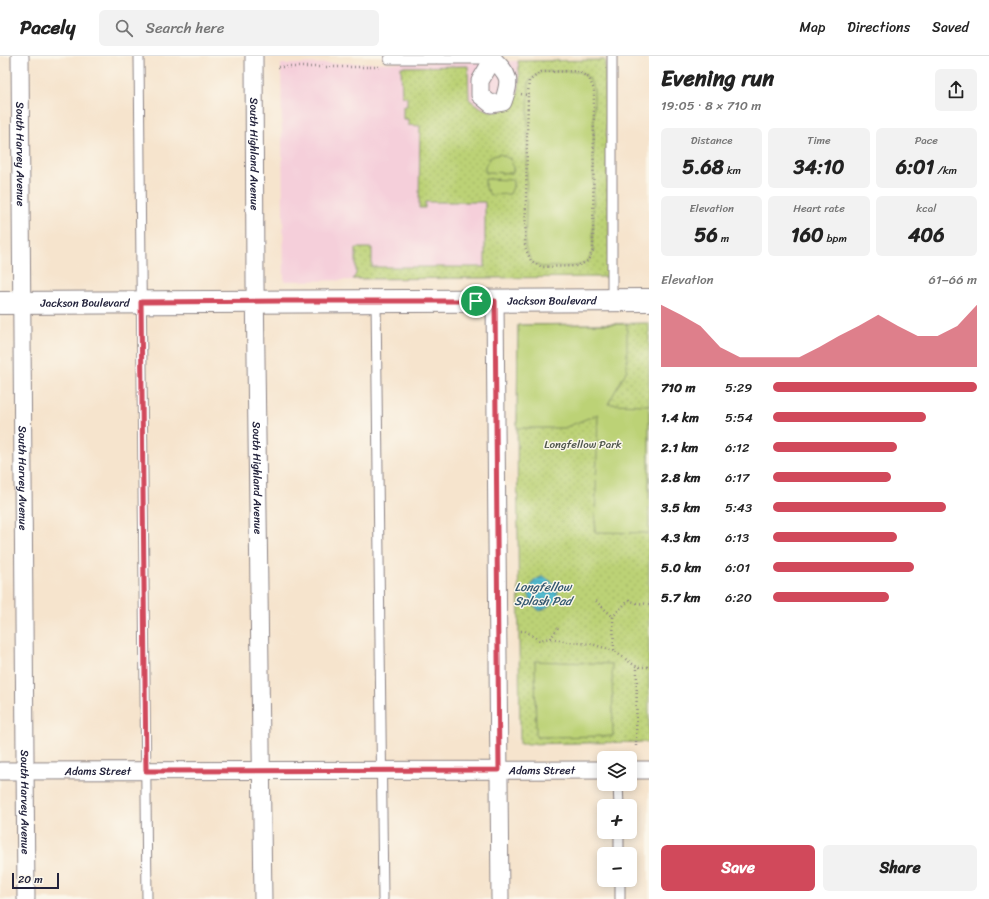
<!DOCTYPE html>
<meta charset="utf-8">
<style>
body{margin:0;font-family:Sriracha,sans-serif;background:#f2f2f2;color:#222;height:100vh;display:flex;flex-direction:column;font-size:15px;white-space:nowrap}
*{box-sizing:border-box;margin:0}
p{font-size:13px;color:#767676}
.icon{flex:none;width:22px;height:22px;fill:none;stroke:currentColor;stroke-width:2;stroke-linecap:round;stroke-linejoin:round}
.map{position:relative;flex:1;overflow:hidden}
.details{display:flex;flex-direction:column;background:#fff;width:340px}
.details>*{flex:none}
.tools{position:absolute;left:597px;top:695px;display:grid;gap:8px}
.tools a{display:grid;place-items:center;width:40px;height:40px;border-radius:6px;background:#fff;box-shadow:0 2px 10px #0003;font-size:20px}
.scale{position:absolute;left:12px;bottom:10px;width:47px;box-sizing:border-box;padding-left:4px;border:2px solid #22223b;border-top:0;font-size:11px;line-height:14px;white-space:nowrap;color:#22223b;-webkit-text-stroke:3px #fbf7ec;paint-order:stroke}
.pin{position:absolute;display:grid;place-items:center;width:34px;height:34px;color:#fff;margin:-17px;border:2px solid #fff;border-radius:50%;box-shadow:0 1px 4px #0007}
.round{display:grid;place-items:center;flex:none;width:42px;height:42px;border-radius:6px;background:#f2f2f2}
.summary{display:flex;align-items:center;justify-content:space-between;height:68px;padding:0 12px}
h1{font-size:22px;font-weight:800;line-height:30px}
.stats{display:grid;grid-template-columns:repeat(3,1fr);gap:6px;height:68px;padding:4px 12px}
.stats div{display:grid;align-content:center;border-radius:6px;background:#f2f2f2;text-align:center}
.stats b{font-size:20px;font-weight:800}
.stats small{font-size:11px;font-weight:400}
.stats p{font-size:11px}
.chart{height:112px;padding:8px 12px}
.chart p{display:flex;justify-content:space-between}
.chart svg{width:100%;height:72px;margin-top:4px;fill:#d1495b;opacity:.7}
.primary-button{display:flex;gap:8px;margin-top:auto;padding:8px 12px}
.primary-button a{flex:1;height:46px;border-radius:6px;background:#d1495b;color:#fff;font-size:16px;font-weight:800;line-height:46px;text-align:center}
.primary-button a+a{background:#f2f2f2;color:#222}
ul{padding:0 12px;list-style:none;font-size:13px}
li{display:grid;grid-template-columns:64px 48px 1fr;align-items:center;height:30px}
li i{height:10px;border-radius:5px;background:#d1495b}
header{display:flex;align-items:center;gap:24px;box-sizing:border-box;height:56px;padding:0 20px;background:#fff;border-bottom:1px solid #e0e0e0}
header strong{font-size:19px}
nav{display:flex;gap:22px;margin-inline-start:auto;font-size:14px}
.search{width:280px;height:36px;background:#f2f2f2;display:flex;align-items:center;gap:10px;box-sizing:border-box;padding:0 14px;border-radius:6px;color:#767676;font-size:15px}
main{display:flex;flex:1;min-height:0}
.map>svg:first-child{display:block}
.built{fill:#f5cfda}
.grass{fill:url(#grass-dots);stroke:#6f7a58}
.pitch{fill:#bcd276;stroke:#6f7a58}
.water{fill:url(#water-rules);stroke:#3b7086}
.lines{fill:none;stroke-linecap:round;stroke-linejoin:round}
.lane-casing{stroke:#8c8384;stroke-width:11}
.street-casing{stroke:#8c8384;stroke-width:19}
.secondary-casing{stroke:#8c8384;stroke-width:24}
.path{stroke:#8c8384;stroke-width:2.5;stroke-dasharray:1 3;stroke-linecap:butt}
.lane{stroke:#fff;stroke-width:9}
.street{stroke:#fff;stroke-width:17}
.secondary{stroke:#fff;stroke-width:22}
.route-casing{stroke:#fff;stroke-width:8}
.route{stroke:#d1495b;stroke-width:5}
.labels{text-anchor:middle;stroke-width:3;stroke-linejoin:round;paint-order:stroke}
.street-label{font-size:11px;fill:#22223b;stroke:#fbf7ec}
.park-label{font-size:11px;fill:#50574d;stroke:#fbf7ec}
.water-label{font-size:12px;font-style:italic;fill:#345870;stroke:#fbf7ec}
</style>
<header>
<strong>Pacely</strong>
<div class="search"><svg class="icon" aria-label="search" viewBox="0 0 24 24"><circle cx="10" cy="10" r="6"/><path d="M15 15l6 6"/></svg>Search here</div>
<nav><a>Map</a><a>Directions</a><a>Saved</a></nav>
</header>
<main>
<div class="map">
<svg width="649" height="843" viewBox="0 0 649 843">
<defs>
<pattern id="grass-dots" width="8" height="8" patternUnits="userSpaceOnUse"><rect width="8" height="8" fill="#bcd276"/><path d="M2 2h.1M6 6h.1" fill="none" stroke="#a1b467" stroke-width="1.8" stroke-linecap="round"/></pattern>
<pattern id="water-rules" width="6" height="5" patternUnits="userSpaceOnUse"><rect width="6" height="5" fill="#54bdd1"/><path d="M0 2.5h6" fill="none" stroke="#4599ab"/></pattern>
</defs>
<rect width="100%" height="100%" fill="#fbf7ec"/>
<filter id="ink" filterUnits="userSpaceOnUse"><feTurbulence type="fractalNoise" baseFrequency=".025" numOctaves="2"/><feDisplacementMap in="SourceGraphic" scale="8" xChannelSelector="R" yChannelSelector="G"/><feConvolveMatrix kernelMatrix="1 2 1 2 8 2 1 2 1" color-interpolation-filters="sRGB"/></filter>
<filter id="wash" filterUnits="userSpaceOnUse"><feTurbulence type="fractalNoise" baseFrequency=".012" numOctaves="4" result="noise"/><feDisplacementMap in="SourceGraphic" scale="16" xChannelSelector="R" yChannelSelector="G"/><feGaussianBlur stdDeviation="0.9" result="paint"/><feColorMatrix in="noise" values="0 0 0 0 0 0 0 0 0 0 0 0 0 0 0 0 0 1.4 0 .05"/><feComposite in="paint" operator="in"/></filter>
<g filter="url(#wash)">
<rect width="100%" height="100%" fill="#f6e4cd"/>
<path class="built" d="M605 4 610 221 284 225 281 8Z"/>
<g class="grass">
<path d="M605 4 610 221 353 223 356 218V192H372V211H485V146H425V152H419L420 70 408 69V63H403V50H407V41L402 40 401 11 468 10 469 43C484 57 507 63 517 39 521 31 519 14 518 5Z"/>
<path d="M649 267V686L520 688 517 372 518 269Z"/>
</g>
<g class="pitch">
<path d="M578 15 589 22 594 34 593 194 588 205 577 210 541 211 531 205 525 191 529 25 541 16Z"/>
<path d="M500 98 510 103 513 110V117L485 116V110L490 101Z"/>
<path d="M485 123 513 124V131L510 138 490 139 485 130Z"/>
<path d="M627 268V314L608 348 649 349V477L595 476 598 358 564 372H517L518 269Z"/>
<path d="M535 605 612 608 613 680 536 681Z"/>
</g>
<path class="water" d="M543 520 552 526 558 533 557 545 540 555 532 548 528 536 534 525Z"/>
</g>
<g filter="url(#ink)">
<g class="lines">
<defs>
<g id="lane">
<path d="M139 0 147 843"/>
<path d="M612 0V244"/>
<path d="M389 3H493"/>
<path d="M376 245 383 843"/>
<path d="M618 728 619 750"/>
<path d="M619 776V798"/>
<path d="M620 824V843"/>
</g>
<g id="street">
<path id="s1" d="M20 0 26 843"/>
<path id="s2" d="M254 0 255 226 263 843"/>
<path d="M493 0V3L480 25V39L491 48 503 46C511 23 510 20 493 3"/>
<path d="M495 245 500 843"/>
<path d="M630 714H649"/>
<path id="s3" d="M0 715 604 714"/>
</g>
<g id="secondary">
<path id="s4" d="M0 247 649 244"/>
</g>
</defs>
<use href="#lane" class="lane-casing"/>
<use href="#street" class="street-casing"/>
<use href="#secondary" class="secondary-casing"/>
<g class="path">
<path d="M278 11H381"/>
<path d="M521 38 528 39 529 25 541 16 578 15 589 22 594 34 593 194 588 205 577 210 541 211 531 205 525 191 528 39"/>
<path d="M596 545 613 561"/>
<path d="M649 548 636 547 629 544 617 556 613 561 614 595 637 611H649"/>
<path d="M521 575H525L539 584 551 582 559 570"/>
<path d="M551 582 568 586 592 588 614 595"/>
<path d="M636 690 637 611"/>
</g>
<use href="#lane" class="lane"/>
<use href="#street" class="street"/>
<use href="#secondary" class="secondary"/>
</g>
</g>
<g class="lines" filter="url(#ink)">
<defs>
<path id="route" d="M280 245H495L499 714 146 715 141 246Z"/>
</defs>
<use href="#route" class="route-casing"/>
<use href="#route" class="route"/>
</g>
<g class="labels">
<g class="street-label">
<text dy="4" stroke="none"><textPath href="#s1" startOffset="98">South Harvey Avenue</textPath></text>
<text dy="4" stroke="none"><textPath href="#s2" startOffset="98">South Highland Avenue</textPath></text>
<text dy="4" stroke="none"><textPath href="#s4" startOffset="552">Jackson Boulevard</textPath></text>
<text dy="4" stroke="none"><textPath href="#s4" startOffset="85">Jackson Boulevard</textPath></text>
<text dy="4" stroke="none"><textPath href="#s1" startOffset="422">South Harvey Avenue</textPath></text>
<text dy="4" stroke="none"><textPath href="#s2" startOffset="422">South Highland Avenue</textPath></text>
<text dy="4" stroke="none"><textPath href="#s3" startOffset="542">Adams Street</textPath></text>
<text dy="4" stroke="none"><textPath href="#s3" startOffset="98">Adams Street</textPath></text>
<text dy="4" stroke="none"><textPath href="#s1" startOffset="746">South Harvey Avenue</textPath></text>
</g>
<g class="park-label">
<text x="583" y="392">Longfellow Park</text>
</g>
<g class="water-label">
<text x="543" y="535">Longfellow<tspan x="543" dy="14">Splash Pad</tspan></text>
</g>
</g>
</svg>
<div class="tools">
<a><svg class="icon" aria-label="layers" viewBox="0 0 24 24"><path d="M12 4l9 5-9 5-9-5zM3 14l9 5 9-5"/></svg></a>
<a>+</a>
<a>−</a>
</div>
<div class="scale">20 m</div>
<div class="pin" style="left:476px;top:245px;background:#1e9e55"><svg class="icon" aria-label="arrive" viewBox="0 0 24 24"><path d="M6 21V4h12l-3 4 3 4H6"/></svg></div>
</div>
<section class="details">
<div class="summary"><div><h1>Evening run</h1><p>19:05 · 8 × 710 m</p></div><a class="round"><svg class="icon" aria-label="share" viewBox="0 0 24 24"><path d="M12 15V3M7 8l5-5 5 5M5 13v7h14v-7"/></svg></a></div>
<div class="stats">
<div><p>Distance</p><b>5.68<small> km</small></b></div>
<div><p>Time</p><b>34:10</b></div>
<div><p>Pace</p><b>6:01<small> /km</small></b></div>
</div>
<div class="stats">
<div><p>Elevation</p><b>56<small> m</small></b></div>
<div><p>Heart rate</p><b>160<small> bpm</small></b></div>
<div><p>kcal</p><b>406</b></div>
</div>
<div class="chart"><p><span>Elevation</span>61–66 m</p>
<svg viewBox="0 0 160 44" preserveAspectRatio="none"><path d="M0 44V6L10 12L20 19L30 32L40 38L50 38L60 38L70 38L80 32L90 25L100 19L110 12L120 19L130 25L140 25L150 19L160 6V44z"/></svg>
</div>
<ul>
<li><b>710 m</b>5:29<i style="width:100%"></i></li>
<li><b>1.4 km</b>5:54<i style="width:75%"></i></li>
<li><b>2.1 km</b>6:12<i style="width:61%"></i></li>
<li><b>2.8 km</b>6:17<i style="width:58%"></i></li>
<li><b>3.5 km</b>5:43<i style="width:85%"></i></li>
<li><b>4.3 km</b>6:13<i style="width:61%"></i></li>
<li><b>5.0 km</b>6:01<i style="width:69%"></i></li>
<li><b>5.7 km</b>6:20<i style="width:57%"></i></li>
</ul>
<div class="primary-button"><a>Save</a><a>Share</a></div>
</section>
</main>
